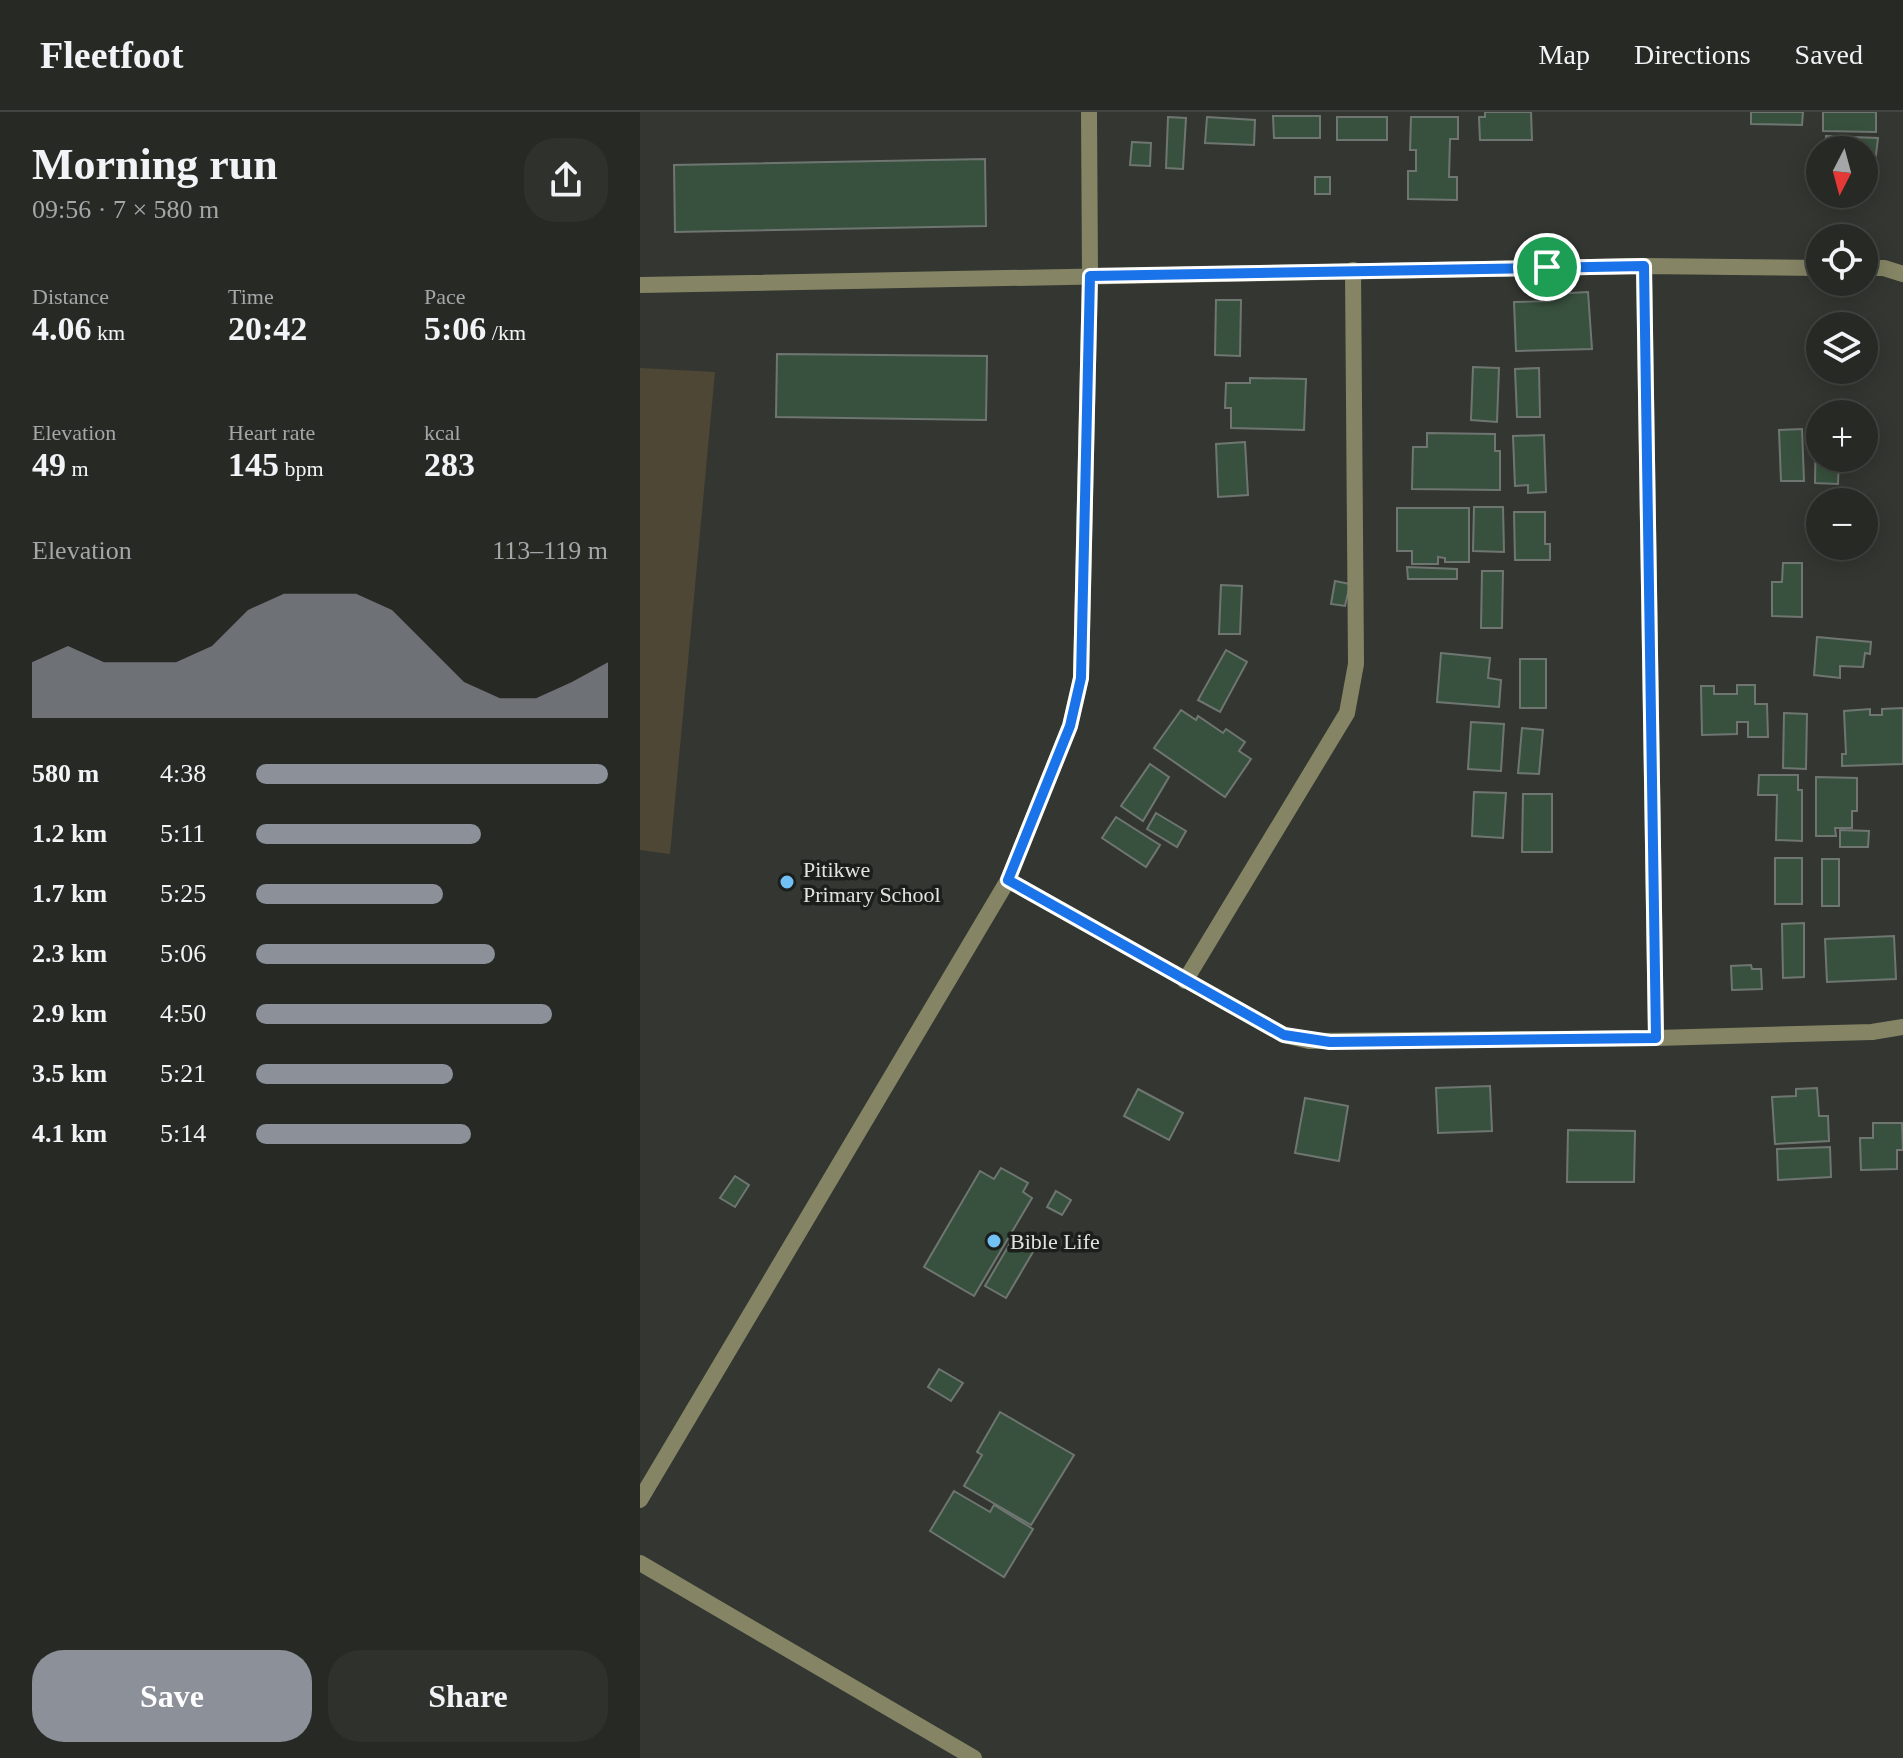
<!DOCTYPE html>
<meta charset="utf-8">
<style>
body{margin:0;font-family:Georgia,serif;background:#2f312d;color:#f1f3f6;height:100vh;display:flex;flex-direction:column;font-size:30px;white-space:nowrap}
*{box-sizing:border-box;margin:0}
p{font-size:26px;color:#a4a6a7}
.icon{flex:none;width:44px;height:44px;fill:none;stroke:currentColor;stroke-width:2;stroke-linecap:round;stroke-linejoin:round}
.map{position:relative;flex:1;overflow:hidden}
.drawer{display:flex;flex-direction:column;background:#272925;width:640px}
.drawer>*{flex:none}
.needle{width:52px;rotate:186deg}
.buttons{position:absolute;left:1166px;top:24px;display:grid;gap:16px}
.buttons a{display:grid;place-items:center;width:72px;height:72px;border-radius:50%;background:#272925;box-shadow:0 4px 20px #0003,0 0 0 2px #434542;font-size:40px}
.pin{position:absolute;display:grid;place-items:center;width:68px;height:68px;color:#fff;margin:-34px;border:4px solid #fff;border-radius:50%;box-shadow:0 2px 8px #0007}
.round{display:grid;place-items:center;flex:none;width:84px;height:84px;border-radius:32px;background:#2f312d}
.head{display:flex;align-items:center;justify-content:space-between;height:136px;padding:0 32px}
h1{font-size:44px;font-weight:700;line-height:60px}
.figures{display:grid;grid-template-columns:repeat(3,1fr);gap:12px;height:136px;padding:8px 32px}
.figures div{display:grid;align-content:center}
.figures b{font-size:34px;font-weight:700}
.figures small{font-size:22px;font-weight:400}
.figures p{font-size:22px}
.chart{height:224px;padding:16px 32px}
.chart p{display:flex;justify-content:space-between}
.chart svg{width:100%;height:144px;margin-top:8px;fill:#8c9099;opacity:.7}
.cta{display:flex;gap:16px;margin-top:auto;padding:16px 32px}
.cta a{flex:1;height:92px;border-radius:32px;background:#8c9099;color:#fff;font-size:32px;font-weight:700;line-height:92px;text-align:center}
.cta a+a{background:#2f312d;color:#f1f3f6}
ul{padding:0 32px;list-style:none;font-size:26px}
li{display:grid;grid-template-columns:128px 96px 1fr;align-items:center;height:60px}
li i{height:20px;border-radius:10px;background:#8c9099}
header{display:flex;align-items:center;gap:48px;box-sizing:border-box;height:112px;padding:0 40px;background:#272925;border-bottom:2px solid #434542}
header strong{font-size:38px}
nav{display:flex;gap:44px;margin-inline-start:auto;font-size:28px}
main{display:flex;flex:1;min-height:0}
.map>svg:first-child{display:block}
.green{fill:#4e4735}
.building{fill:#38513e;stroke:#6f7671;stroke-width:2}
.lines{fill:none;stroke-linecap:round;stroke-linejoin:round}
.minor{stroke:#858565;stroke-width:16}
.tertiary{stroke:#858565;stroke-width:16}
.route-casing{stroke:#fff;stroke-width:16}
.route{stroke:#1a73e8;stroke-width:10}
.poi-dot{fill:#72c1f5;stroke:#1c1e1b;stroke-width:3}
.labels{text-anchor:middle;stroke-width:7;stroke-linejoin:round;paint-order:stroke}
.poi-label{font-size:22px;fill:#e1e3df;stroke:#1c1e1b;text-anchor:start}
</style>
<header>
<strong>Fleetfoot</strong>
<nav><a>Map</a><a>Directions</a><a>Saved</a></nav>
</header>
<main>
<section class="drawer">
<div class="head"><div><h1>Morning run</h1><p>09:56 · 7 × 580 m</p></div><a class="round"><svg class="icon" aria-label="share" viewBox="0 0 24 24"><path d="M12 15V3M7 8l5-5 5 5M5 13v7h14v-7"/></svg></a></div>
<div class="figures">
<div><p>Distance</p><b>4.06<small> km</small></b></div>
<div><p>Time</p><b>20:42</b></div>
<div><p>Pace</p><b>5:06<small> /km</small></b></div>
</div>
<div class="figures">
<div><p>Elevation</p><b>49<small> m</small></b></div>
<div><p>Heart rate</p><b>145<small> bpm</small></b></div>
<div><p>kcal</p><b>283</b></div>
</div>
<div class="chart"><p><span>Elevation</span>113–119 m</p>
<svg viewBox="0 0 160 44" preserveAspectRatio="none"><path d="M0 44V27L10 22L20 27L30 27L40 27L50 22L60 11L70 6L80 6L90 6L100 11L110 22L120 33L130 38L140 38L150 33L160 27V44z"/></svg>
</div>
<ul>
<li><b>580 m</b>4:38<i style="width:100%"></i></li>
<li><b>1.2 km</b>5:11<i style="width:64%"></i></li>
<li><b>1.7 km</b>5:25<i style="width:53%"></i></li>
<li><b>2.3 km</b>5:06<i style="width:68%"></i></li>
<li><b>2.9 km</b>4:50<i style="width:84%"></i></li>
<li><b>3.5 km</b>5:21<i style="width:56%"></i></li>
<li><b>4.1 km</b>5:14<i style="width:61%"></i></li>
</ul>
<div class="cta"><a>Save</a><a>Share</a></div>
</section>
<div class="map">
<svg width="1263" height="1646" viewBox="0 0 1263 1646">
<rect width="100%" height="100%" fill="#343731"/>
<path class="green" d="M0 256 75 260 30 742 0 738Z"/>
<g class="building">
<path d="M845 0H891L892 28H840L839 5H845Z"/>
<path d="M1111 0H1163L1162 13 1111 12Z"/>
<path d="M1183 0H1236V20L1183 19Z"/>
<path d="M633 4H680V26H634Z"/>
<path d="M528 5 546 6 543 57 526 56Z"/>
<path d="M567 5 615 8 614 33 565 31Z"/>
<rect x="697" y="5" width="50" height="23"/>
<path d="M771 5H818V27H810L809 65H817V88L768 87V59H776V38H770Z"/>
<path d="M1186 24 1238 26 1232 77H1224V38H1185Z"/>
<path d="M492 30 511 31 510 54 490 53Z"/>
<path d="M345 47 346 114 35 120 34 53Z"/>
<rect x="675" y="65" width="15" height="17"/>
<path d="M948 180 952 237 876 239 874 190 910 189V182Z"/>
<path d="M576 188H601L600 244 575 243Z"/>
<path d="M137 242 347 244 346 308 136 305Z"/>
<path d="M833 255 859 256 857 310 831 308Z"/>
<path d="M899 256 900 305H877L875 257Z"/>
<path d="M610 266 666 267 664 318 591 316V296H585L586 271H610Z"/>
<path d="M1176 316H1180V346H1199L1198 372 1175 371Z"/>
<path d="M1162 317 1164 369H1141L1139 318Z"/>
<path d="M787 321 855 322V339H860V378L772 377 773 335H787Z"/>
<path d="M904 323 906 380 888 381V373L875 374 873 324Z"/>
<path d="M605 330 608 383 578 385 576 332Z"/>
<path d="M834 395H863L864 440 833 439Z"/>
<path d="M757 396H829V450H805V446L798 445V452H772V439H757Z"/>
<path d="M874 400H905V432H910V448H875Z"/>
<path d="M1143 451H1162V505L1132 504V470H1142Z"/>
<path d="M767 455 817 457V467H768Z"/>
<path d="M842 459H863L862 516H841Z"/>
<path d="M695 469 710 472 705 494 691 492Z"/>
<path d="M581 473 602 474 600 522H579Z"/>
<path d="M1177 525 1231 530 1230 542 1225 541 1223 555 1200 554V566L1174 563Z"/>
<path d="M586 538 607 550 580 600 558 588Z"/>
<path d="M801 541 850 546 848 566 861 568 859 595 797 590Z"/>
<rect x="880" y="547" width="26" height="49"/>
<path d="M1097 573H1115V592H1127L1128 625H1108V610H1097V622L1062 623 1061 574H1074V582H1097Z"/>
<path d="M1263 596V652L1202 654V642H1206L1204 599 1230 597V603H1242V597Z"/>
<path d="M541 598 556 608 558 604 583 621 586 617 605 630 599 639 611 647 585 685 514 636Z"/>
<path d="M1144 601 1167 602 1166 657 1143 656Z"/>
<path d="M831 610 864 612 861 659 828 657Z"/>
<path d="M882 616 903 618 899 662 878 661Z"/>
<path d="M510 652 529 665 503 709 481 694Z"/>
<path d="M1119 663H1158V678H1162V729L1136 728 1137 683H1118Z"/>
<path d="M1176 665 1217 666V699H1212V716H1195L1196 724H1176Z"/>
<path d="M834 680 866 681 863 726 832 724Z"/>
<path d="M883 682H912V740H882Z"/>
<path d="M516 701 546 719 537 735 507 717Z"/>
<path d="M476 705 520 733 506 755 462 726Z"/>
<path d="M1200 718 1229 719 1228 735H1200Z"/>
<rect x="1135" y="746" width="27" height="46"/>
<rect x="1182" y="747" width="17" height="47"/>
<path d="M1164 811V865L1143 866 1142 812Z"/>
<path d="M1254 824 1256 867 1187 870 1185 827Z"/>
<path d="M1111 853 1112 857H1121L1122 877 1092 878 1091 854Z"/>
<path d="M850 974 852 1019 798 1021 796 976Z"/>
<path d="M1177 976 1179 1004H1188L1189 1029 1135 1032 1132 985 1156 984V977Z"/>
<path d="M498 977 543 1001 529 1028 484 1004Z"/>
<path d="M665 986 708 994 699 1049 655 1041Z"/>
<path d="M1233 1011H1262L1263 1038H1257V1057L1221 1058 1220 1026H1233Z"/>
<path d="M928 1018 995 1019 994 1070H927Z"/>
<path d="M1190 1035 1191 1065 1138 1068 1137 1037Z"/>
<path d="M361 1056 388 1071 383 1080 392 1086 334 1184 284 1155 340 1059 354 1067Z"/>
<path d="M95 1064 109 1073 95 1095 80 1086Z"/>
<path d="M416 1079 431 1088 422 1103 407 1095Z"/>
<path d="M376 1121 397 1133 366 1186 345 1174Z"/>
<path d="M299 1257 323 1271 311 1289 288 1275Z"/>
<path d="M360 1300 434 1343 391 1413 324 1374 342 1343 337 1340Z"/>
<path d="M314 1379 350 1400 354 1393 393 1417 364 1465 290 1419Z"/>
</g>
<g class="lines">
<g class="minor">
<path d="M1004 154 1016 926"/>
<path d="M1224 156H1244L1263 162"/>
<path d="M0 173 1004 154 1180 156"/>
<path d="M368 768 644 923 669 929 1016 926 1232 920 1263 915"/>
<path d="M545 869 707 601 716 552 713 158"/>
<path d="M0 1388 368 768 430 614 441 566 450 164 449 0"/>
</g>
<path class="tertiary" d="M0 1451 334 1646"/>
</g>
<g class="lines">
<defs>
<path id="route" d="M1004 154 1016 926 690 930 644 923 368 768 430 614 441 566 450 164Z"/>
</defs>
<use href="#route" class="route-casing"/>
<use href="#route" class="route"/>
</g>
<g class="poi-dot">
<circle cx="147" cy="770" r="8"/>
<circle cx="354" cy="1129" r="8"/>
</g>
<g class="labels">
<g class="poi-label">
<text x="163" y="765">Pitikwe<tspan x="163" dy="25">Primary School</tspan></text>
<text x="370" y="1137">Bible Life</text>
</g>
</g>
</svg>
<div class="buttons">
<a><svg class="needle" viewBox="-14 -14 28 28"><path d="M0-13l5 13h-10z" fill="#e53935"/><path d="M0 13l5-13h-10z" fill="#a4a6a7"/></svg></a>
<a><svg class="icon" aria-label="locate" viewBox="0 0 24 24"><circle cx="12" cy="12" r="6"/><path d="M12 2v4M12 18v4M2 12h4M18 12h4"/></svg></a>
<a><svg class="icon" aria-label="layers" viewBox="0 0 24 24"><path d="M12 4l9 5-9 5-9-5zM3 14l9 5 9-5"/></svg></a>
<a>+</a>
<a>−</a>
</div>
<div class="pin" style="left:907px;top:155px;background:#1e9e55"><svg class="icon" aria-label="arrive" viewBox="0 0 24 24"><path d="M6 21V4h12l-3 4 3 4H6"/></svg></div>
</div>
</main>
